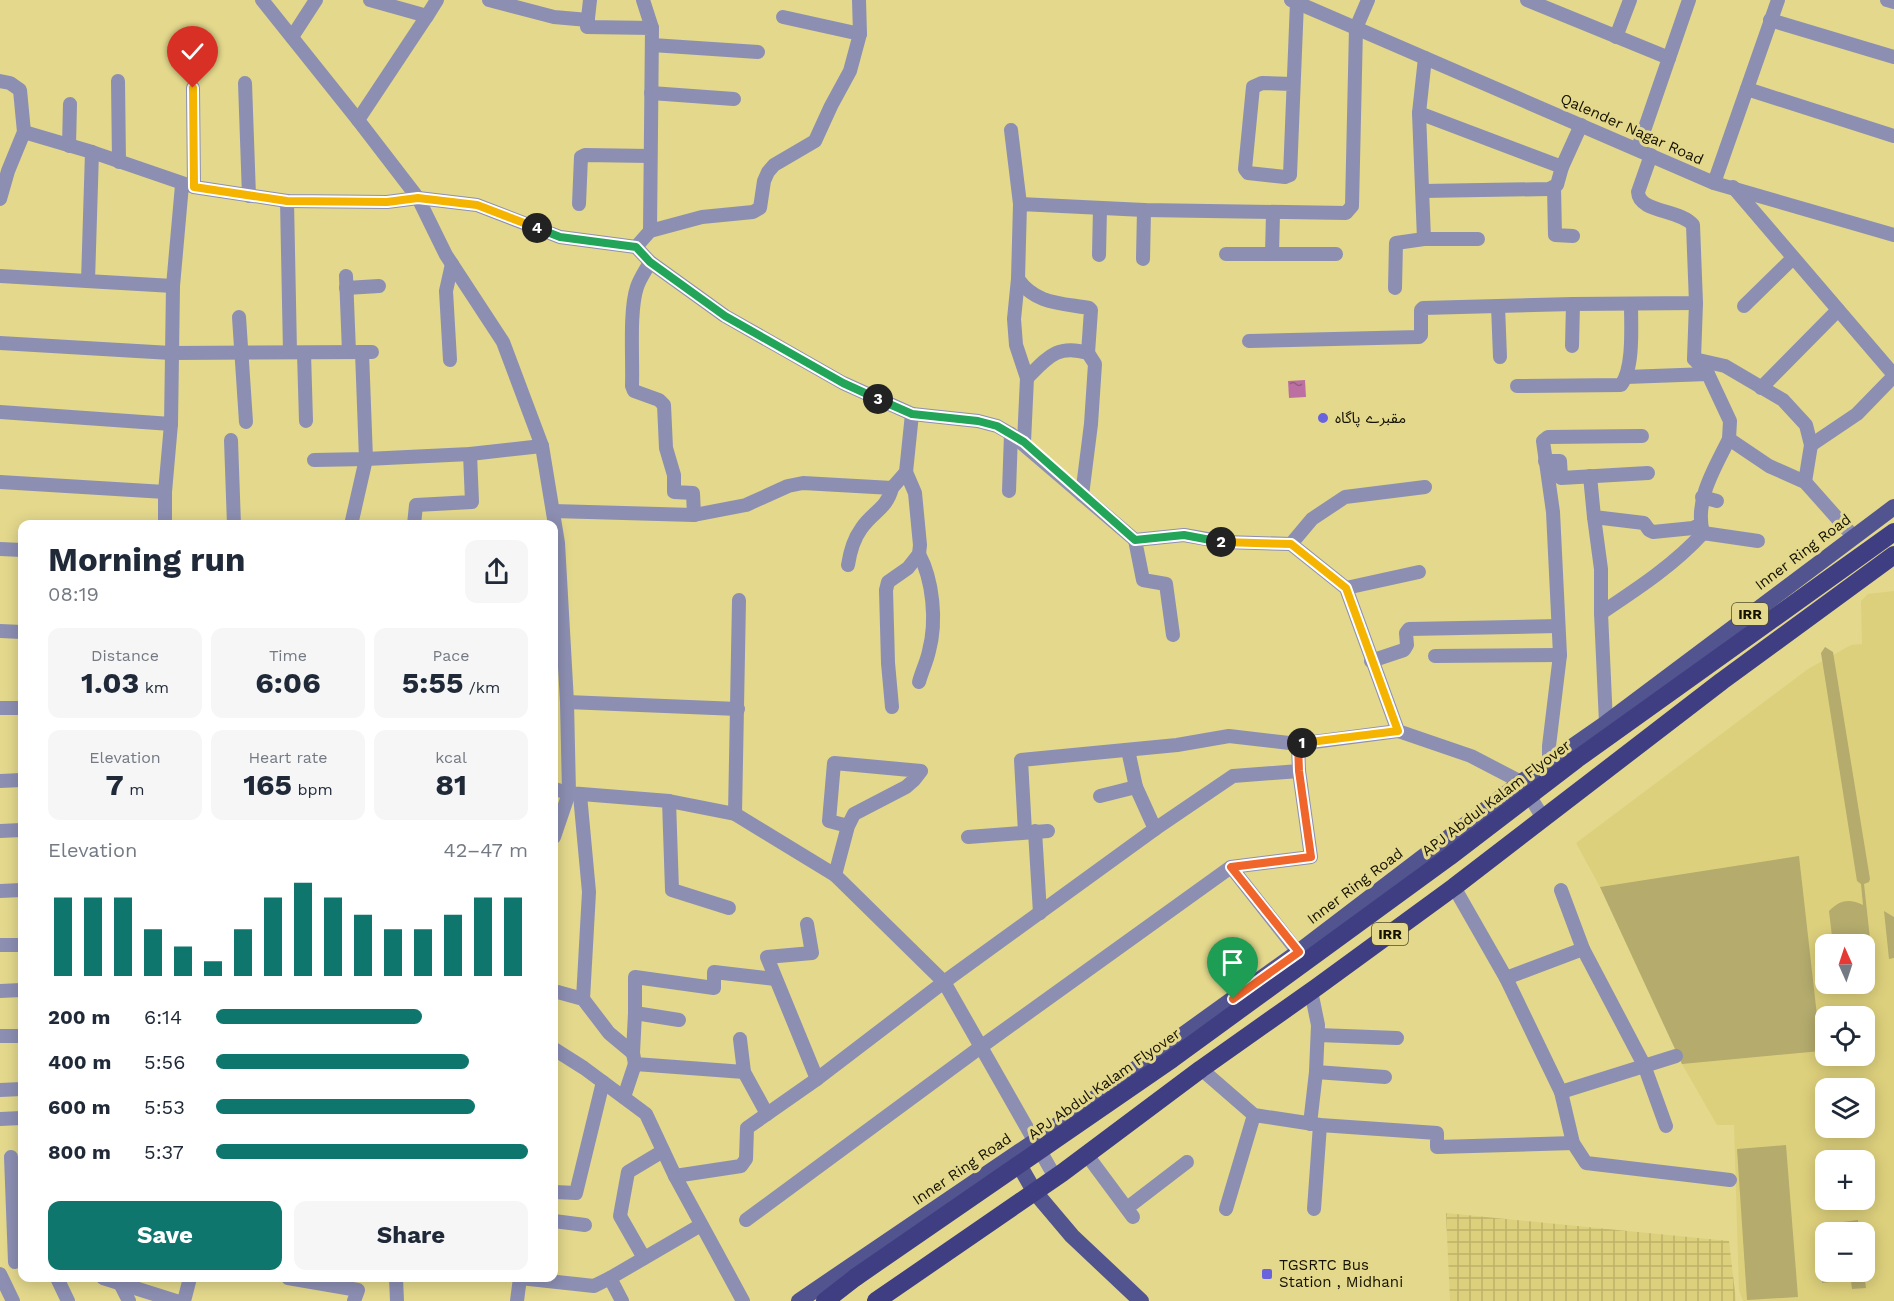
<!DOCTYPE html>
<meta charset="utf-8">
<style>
body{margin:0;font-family:"Work Sans","Noto Sans Arabic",sans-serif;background:#f6f6f7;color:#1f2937;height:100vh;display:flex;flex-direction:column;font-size:22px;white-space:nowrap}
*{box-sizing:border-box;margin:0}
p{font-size:20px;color:#747a83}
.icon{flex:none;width:33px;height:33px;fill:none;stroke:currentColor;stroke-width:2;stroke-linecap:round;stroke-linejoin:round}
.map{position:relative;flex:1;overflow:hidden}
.sheet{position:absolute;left:18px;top:520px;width:540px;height:762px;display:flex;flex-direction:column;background:#fff;border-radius:12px;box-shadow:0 3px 15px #0003}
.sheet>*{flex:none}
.needle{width:39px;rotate:357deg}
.tools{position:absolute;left:1815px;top:934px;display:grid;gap:12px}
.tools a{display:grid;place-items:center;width:60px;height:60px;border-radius:12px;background:#fff;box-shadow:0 3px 15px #0003;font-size:30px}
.pin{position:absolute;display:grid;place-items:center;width:51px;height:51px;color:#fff;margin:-62px -26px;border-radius:50% 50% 50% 0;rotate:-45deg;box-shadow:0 0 6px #0007}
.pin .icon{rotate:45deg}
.km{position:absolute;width:30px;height:30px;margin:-15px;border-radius:50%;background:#222;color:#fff;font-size:16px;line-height:30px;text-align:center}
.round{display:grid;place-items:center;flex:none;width:63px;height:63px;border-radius:12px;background:#f6f6f7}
.head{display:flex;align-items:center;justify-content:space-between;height:102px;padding:0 30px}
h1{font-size:33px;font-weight:700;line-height:45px}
.figures{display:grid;grid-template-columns:repeat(3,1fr);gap:9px;height:102px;padding:6px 30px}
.figures div{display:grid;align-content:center;border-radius:12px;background:#f6f6f7;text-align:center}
.figures b{font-size:30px;font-weight:700}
.figures small{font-size:16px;font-weight:400}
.figures p{font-size:16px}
.chart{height:168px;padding:12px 30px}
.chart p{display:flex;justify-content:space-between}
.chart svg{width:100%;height:108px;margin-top:6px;stroke:#0f766e;stroke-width:6}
.primary-button{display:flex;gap:12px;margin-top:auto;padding:12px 30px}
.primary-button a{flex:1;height:69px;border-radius:12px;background:#0f766e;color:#fff;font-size:24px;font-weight:700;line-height:69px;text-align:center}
.primary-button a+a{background:#f6f6f7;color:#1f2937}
ul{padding:0 30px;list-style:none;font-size:20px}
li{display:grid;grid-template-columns:96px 72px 1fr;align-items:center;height:45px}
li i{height:15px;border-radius:8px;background:#0f766e}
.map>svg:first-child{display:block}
.built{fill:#ddd07c;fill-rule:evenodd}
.industrial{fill:url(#industrial-grid)}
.grass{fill:#b4ab6d}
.water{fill:url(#water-ripples)}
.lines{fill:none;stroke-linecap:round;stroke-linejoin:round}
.minor{stroke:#8c8fb2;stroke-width:14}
.major{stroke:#525490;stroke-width:16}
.highway{stroke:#3f3e83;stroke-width:18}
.highway-bridge{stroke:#3f3e83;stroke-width:18}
.split-1-casing{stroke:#fff;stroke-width:12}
.split-2-casing{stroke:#fff;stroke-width:12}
.split-3-casing{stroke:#fff;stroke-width:12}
.split-4-casing{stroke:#fff;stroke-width:12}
.split-5-casing{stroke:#fff;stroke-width:12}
.split-1{stroke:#f0652b;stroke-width:8}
.split-2{stroke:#f5b400;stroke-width:8}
.split-3{stroke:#22a559;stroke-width:8}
.split-4{stroke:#22a559;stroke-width:8}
.split-5{stroke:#f5b400;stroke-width:8}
.poi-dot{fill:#6964dd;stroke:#e3d88c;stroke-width:2}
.labels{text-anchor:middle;stroke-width:6;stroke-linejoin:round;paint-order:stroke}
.shield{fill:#e3d88c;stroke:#524d2a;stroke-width:1.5}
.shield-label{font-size:14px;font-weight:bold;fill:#141100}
.street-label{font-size:15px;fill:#141100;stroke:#e3d88c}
.poi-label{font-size:15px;fill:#141100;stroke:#e3d88c;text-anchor:start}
</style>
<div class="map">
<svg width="1894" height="1301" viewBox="0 0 1894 1301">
<defs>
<pattern id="industrial-grid" width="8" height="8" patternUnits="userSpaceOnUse" patternTransform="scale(1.5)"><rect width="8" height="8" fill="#ddd07c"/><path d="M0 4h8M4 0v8" fill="none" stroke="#bdb269"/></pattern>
<pattern id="water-ripples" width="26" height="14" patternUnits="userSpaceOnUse" patternTransform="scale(1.5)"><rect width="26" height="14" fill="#bb70a1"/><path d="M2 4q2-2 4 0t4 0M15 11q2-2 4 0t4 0" fill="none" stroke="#975b81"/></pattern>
</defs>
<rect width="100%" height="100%" fill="#e3d88c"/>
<path class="built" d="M1894 591V1301H1743L1739 1290 1734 1125H1717L1682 1064 1600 887 1576 843 1808 669 1851 645 1862 644 1861 601 1868 594ZM1826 945H1864V984H1826ZM1826 1017H1864V1056H1826ZM1826 1089H1864V1128H1826ZM1826 1161H1864V1200H1826ZM1826 1233H1864V1272H1826Z"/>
<path class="industrial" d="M1446 1213 1729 1241 1736 1301H1450Z"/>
<g class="grass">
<path d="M1825 647 1833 652 1870 879 1869 882 1864 884 1874 975C1865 984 1859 989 1846 984H1864V945H1833L1829 911C1841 899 1850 899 1863 905L1861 884 1857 881 1821 653Z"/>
<path d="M1799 856 1821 1051 1682 1064 1600 887Z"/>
<path d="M1884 911 1894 917V958L1889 959Z"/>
<path d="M1786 1145 1798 1297 1747 1300 1737 1149Z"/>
<path d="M1858 1220 1859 1233H1845L1843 1222Z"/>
<path d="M1821 1270H1825L1826 1272H1847L1848 1280 1822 1283Z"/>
<path d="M1850 1272H1864L1866 1288 1852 1289Z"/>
</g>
<path class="water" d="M1305 380 1306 397 1289 398 1288 381Z"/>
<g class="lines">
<g class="minor">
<path d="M262 0 358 120 418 198 446 255 503 342 542 446 558 543 567 702 569 793 669 801 735 814 835 875 944 982 1055 1177"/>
<path d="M370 0 427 16 437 0"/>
<path d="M489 0 554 17 588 20"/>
<path d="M590 0 587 27 652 28 650 231"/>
<path d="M643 0 652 28"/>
<path d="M1291 0 1714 183 1894 235"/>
<path d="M1527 0 1669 58"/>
<path d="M1887 0 1894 2"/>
<path d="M783 17 860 34"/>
<path d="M1770 20 1894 57"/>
<path d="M292 37 316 0"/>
<path d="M1616 37 1630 0"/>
<path d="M652 45 758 52"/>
<path d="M0 81 10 83 20 90 24 132 8 171 0 199"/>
<path d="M118 81 119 162"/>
<path d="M245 83 249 196"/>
<path d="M1292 84 1262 83 1253 87 1245 169 1248 173 1285 177 1290 175 1297 2"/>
<path d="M193 88 194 187"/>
<path d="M1747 89 1894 136"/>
<path d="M651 93 734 99"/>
<path d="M1419 113 1562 167 1581 125"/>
<path d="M358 120 427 16"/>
<path d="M1011 130 1020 204"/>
<path d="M24 132 92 152 194 187 287 201 387 202 418 198 477 205 560 237 636 247 650 262 725 316 843 383 912 414 978 421 997 426 1011 434 1135 540 1184 535 1224 542 1291 544 1346 588 1398 731 1471 756 1521 782 1543 818"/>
<path d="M69 146 70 104"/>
<path d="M1638 148 1689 0"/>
<path d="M1714 183 1778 0"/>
<path d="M1554 187 1555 235 1573 236"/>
<path d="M1733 187 1894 375"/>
<path d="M1423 191 1549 189 1557 185 1562 167"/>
<path d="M287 201 290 352"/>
<path d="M579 204 581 157 585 155 649 156"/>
<path d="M1424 239 1419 113 1425 58"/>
<path d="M636 247 650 231 702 217 753 212 760 208 764 181 768 172 774 165 815 141 831 106 850 71 860 34 859 0"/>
<path d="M1226 254H1336"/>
<path d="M1272 254 1273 213"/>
<path d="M1099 255 1100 208"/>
<path d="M1143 259 1144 210"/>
<path d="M650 262C646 270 640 278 637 287 629 311 633 359 632 386L634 391 659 400 664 405 666 448 674 475V492L693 493 694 515"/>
<path d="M0 276 173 286"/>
<path d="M346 276 349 352"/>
<path d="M1018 279C1035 304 1061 303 1089 308L1091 310 1088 353"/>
<path d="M88 281 92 152"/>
<path d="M346 288 379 286"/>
<path d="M1395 288 1396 243 1424 239H1478"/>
<path d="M1696 303 1694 359 1708 374 1730 421 1729 439 1769 466 1805 482 1853 536"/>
<path d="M1498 306 1500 357"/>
<path d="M1744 306 1793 258"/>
<path d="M239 317 246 422"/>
<path d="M1249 341 1419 337 1421 335V310L1423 308 1573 304 1696 303 1693 225C1680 209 1639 213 1638 192L1651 155"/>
<path d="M0 343 171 353 372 352"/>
<path d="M1572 346 1573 304"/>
<path d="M304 353 306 421"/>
<path d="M1694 359 1725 366 1783 400 1806 425 1811 445 1805 482"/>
<path d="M450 360 446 291 452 264"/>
<path d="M1626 377 1708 374"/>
<path d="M1027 378C1048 357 1057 344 1088 353L1095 364 1091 424 1082 495"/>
<path d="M1517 386 1621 385C1634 368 1631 326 1631 305"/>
<path d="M1761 388 1838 310"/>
<path d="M0 412 171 424"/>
<path d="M231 440 234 525"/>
<path d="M1024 442 1027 378 1016 345 1014 319 1018 279 1020 204 1144 210 1346 213 1352 206 1356 28 1368 0"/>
<path d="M1811 445 1857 414 1894 376"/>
<path d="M314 460 366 459 362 352"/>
<path d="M1545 461H1560L1561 478 1648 473"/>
<path d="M1590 476 1594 517 1644 523 1649 530 1653 532 1693 528 1701 524"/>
<path d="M0 482 165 492"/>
<path d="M1009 491 1011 434"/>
<path d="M1702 497 1717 501"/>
<path d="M553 511 694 515 746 505 788 486 803 483 892 488 906 472 912 414"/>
<path d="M1594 517 1601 569V613L1606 723"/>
<path d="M165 525V492L171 424 173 286 182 185"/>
<path d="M351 525 366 459 470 454 542 446"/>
<path d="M414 525 416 505 472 502 470 454"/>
<path d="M1703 533C1694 500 1715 468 1729 439"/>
<path d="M1135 540 1143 580 1166 584 1173 635"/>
<path d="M1291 544 1312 519 1345 497 1425 487"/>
<path d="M0 549 22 550"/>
<path d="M919 554C933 580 937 621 929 651 927 661 922 671 919 682"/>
<path d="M848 565C850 552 853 540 861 529 872 512 887 509 892 488"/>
<path d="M1346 588 1419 572"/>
<path d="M1601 613C1637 589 1674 565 1703 533L1758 541"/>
<path d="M0 631 22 632"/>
<path d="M1435 656 1560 655"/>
<path d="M1371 661 1404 650 1407 645 1406 633 1409 629 1558 626"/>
<path d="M567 702 738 709"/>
<path d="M892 707 888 663 886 590 888 582 908 568 919 554 920 545 915 493 906 472"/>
<path d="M0 708H22"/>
<path d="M1298 744 1398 731"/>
<path d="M1128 750 1136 787"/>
<path d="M1549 763V746L1560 655 1553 512 1543 441 1548 437 1642 436"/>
<path d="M0 781 22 780"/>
<path d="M554 789 569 793 554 837"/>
<path d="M580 795 589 892 583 999"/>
<path d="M1100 796 1136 787 1155 829"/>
<path d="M669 801 672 890 729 908"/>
<path d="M735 814 739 600"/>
<path d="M0 831 22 830"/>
<path d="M1035 831 1040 913"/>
<path d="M968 837 1048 831"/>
<path d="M1231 867 1298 952"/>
<path d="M835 875 848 826 829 821 834 763 921 771 914 780 906 787 854 814 848 826"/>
<path d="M1454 887 1506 978 1561 1092 1573 1143 1586 1163 1730 1180"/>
<path d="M0 891 22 890"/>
<path d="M807 924 812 953 767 957 817 1079"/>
<path d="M0 945H22"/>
<path d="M1583 949 1644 1065 1666 1126"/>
<path d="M1506 978 1583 949 1561 890"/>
<path d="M0 991 22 990"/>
<path d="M554 991 583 999 609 1033 633 1053 635 1013 679 1020"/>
<path d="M635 1013V977L714 988V972L775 979"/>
<path d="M1318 1035 1397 1038"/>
<path d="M0 1036H22"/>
<path d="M740 1039 744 1072 767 1114"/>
<path d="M554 1049 584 1068 646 1114 675 1176 743 1301"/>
<path d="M633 1053 635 1064 744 1072"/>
<path d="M1201 1069 1254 1115 1320 1125 1437 1133V1147L1573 1143"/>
<path d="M1316 1072 1385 1077"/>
<path d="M0 1090 22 1089"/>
<path d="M1561 1092 1676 1056"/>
<path d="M624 1097 635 1064"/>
<path d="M0 1119 22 1118"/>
<path d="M1310 1124 1316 1072 1318 1025 1311 991"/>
<path d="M1087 1155 1133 1217"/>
<path d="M11 1157 15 1262"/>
<path d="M675 1176 741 1166 746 1159 747 1128 817 1079 944 982 1155 829 1233 776 1299 771"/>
<path d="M554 1192 576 1193 603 1082"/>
<path d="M1127 1208 1187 1162"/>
<path d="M1226 1209 1254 1115"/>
<path d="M1314 1209 1320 1125"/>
<path d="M746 1220 982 1046 1231 867 1311 857 1299 771 1298 744 1229 736 1177 745 1021 760 1025 832"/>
<path d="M554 1221 585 1225"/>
<path d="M644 1258 620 1216 628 1172 663 1151"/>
<path d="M0 1274 13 1301"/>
<path d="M57 1278 68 1301"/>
<path d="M103 1278 176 1301"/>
<path d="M288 1278 358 1290 354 1301"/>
<path d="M396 1278 397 1301"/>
<path d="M520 1278 594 1286 610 1278"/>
<path d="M120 1283 129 1301"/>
<path d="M184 1301 190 1278"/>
<path d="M517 1301 520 1278"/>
<path d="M622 1301 610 1278 701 1225"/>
</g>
<g class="major">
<path d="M1014 1156 1034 1191 1072 1236 1141 1301"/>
<path d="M799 1301 1035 1141 1298 952 1521 782 1606 723 1894 507"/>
</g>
<g class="highway">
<path d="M825 1301 856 1277"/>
<path d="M876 1301 1062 1173 1201 1069 1317 987 1454 887 1722 681 1894 555"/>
</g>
<path class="highway-bridge" d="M856 1277 1172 1059 1449 857 1577 759 1894 532"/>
</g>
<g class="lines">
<defs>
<path id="split-1" d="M1233 999 1299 952 1231 867 1311 857 1299 771 1298 744 1302 743"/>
<path id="split-2" d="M1221 542 1291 544 1346 588 1398 731 1302 743"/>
<path id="split-3" d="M878 399 912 414 978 421 997 426 1024 442 1135 540 1184 535 1221 542"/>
<path id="split-4" d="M537 228 560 237 636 247 650 262 725 316 843 383 878 399"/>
<path id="split-5" d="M193 88 194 187 287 201 387 202 418 198 477 205 537 228"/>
</defs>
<use href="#split-1" class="split-1-casing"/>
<use href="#split-2" class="split-2-casing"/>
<use href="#split-3" class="split-3-casing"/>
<use href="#split-4" class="split-4-casing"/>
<use href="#split-5" class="split-5-casing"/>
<use href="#split-1" class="split-1"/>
<use href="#split-2" class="split-2"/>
<use href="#split-3" class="split-3"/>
<use href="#split-4" class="split-4"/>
<use href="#split-5" class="split-5"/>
</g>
<g class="poi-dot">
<circle cx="1323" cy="418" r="6"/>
<rect x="1261" y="1268" width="12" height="12" rx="3"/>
</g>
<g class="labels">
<g class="shield">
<rect x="1732" y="603" width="36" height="22" rx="4.5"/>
<rect x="1372" y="923" width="36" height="22" rx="4.5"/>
</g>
<g class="shield-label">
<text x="1750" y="619">IRR</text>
<text x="1390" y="939">IRR</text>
</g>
<g class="street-label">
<text transform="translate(1632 129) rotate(24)" y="5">Qalender Nagar Road</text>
<text transform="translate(1803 552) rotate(-37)" y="5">Inner Ring Road</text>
<text transform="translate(1496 798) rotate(-37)" y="5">APJ Abdul Kalam Flyover</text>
<text transform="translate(1355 886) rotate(-37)" y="5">Inner Ring Road</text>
<text transform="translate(1104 1084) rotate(-35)" y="5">APJ Abdul Kalam Flyover</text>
<text transform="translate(962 1169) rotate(-34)" y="5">Inner Ring Road</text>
</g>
<g class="poi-label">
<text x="1335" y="423">مقبرے پاگاہ</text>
<text x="1279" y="1270">TGSRTC Bus<tspan x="1279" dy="17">Station , Midhani</tspan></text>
</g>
</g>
</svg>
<div class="tools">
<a><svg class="needle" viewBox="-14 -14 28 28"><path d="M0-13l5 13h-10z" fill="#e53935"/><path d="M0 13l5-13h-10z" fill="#747a83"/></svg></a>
<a><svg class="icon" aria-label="locate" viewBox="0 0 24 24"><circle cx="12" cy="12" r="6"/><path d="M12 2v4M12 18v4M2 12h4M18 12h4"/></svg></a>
<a><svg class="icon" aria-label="layers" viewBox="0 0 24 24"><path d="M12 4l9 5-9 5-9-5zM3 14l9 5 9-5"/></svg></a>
<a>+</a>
<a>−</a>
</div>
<div class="pin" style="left:1233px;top:999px;background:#1e9e55"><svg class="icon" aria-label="arrive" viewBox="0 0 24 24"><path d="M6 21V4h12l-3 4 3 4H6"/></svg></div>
<div class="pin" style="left:193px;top:88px;background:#d93025"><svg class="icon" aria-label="check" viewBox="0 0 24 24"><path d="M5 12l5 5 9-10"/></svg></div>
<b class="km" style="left:1302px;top:743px">1</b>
<b class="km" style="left:1221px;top:542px">2</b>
<b class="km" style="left:878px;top:399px">3</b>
<b class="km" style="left:537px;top:228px">4</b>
<section class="sheet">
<div class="head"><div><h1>Morning run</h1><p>08:19</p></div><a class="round"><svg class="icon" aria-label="share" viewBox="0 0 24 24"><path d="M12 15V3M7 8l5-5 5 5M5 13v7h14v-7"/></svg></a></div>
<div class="figures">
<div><p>Distance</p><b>1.03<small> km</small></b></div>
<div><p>Time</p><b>6:06</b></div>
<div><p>Pace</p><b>5:55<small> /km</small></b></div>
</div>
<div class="figures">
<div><p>Elevation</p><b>7<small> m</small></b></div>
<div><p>Heart rate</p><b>165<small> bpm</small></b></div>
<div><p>kcal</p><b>81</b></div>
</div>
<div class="chart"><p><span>Elevation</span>42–47 m</p>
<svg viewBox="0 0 160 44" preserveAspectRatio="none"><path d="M5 44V12M15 44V12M25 44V12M35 44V25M45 44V32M55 44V38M65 44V25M75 44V12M85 44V6M95 44V12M105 44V19M115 44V25M125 44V25M135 44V19M145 44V12M155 44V12"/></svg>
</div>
<ul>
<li><b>200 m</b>6:14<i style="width:66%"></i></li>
<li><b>400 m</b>5:56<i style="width:81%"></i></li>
<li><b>600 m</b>5:53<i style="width:83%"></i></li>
<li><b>800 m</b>5:37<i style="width:100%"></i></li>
</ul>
<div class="primary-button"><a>Save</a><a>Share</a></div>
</section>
</div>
